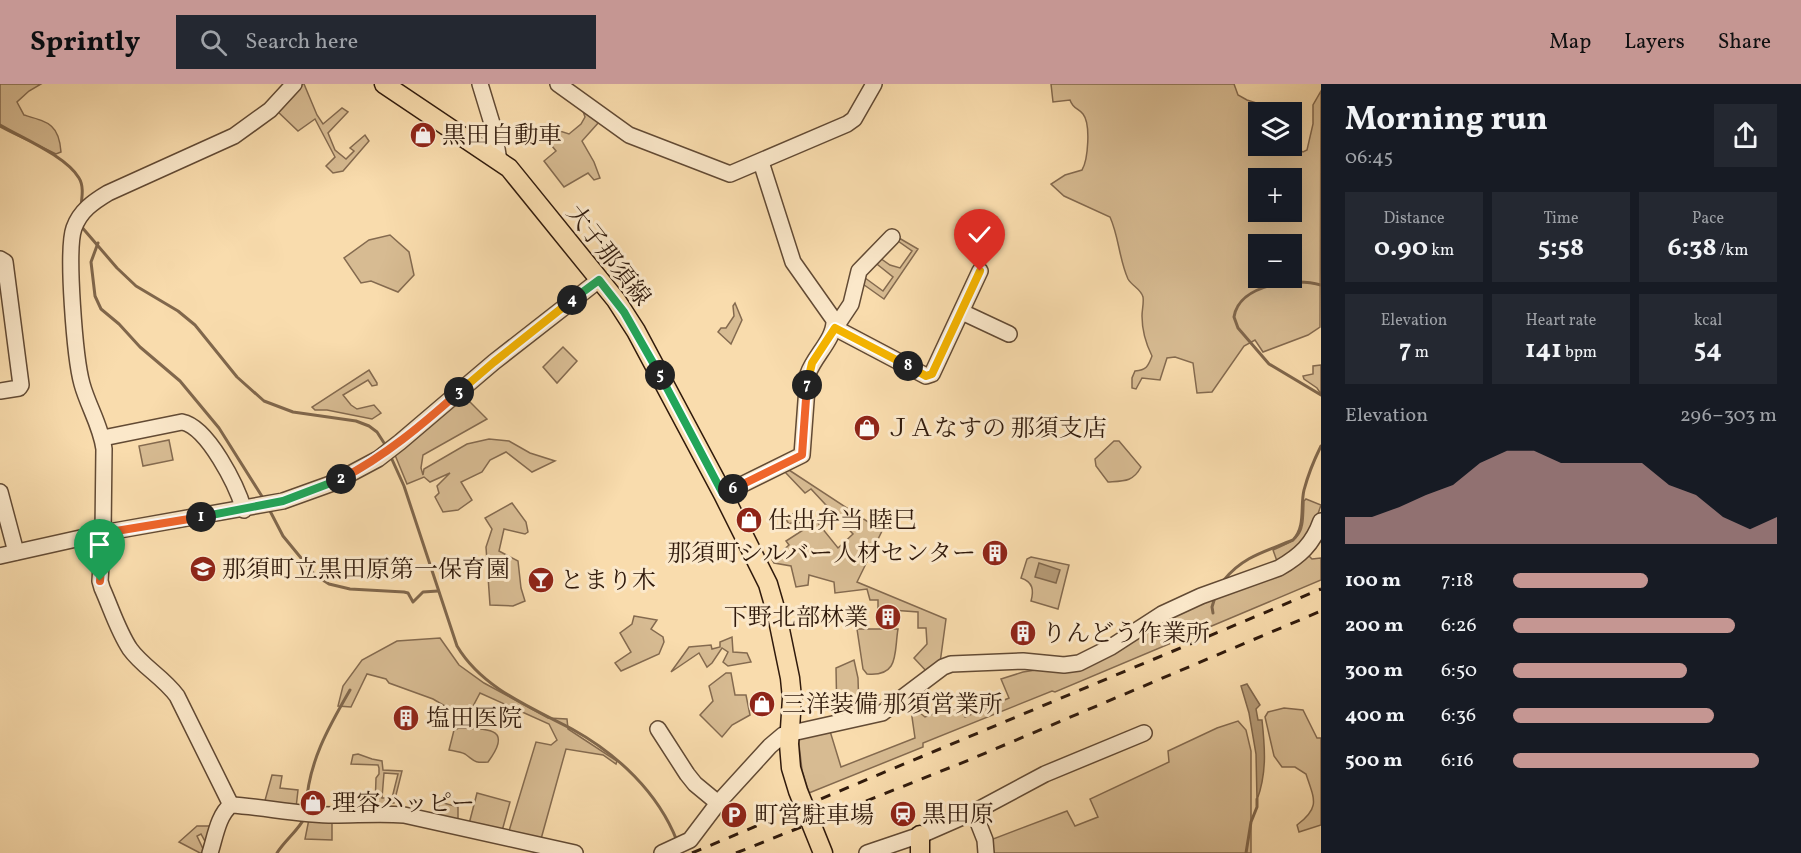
<!DOCTYPE html>
<meta charset="utf-8">
<style>
body{margin:0;font-family:Vollkorn,"Noto Serif JP",serif;background:#242831;color:#f1f3f6;height:100vh;display:flex;flex-direction:column;font-size:22px;white-space:nowrap}
*{box-sizing:border-box;margin:0}
p{font-size:20px;color:#9ea1a6}
.icon{flex:none;width:33px;height:33px;fill:none;stroke:currentColor;stroke-width:2;stroke-linecap:round;stroke-linejoin:round}
.map{position:relative;flex:1;overflow:hidden}
.side{display:flex;flex-direction:column;background:#171b24;width:480px}
.side>*{flex:none}
.fabs{position:absolute;left:1248px;top:18px;display:grid;gap:12px}
.fabs a{display:grid;place-items:center;width:54px;height:54px;border-radius:0px;background:#171b24;box-shadow:0 6px 24px #0002;font-size:30px}
.pin{position:absolute;display:grid;place-items:center;width:51px;height:51px;color:#fff;margin:-62px -26px;border-radius:50% 50% 50% 0;rotate:-45deg;box-shadow:0 0 6px #0007}
.pin .icon{rotate:45deg}
.km{position:absolute;width:30px;height:30px;margin:-15px;border-radius:50%;background:#222;color:#fff;font-size:16px;line-height:30px;text-align:center}
.round{display:grid;place-items:center;flex:none;width:63px;height:63px;border-radius:0px;background:#242831}
.head{display:flex;align-items:center;justify-content:space-between;height:102px;padding:0 24px}
h1{font-size:33px;font-weight:700;line-height:45px}
.stats{display:grid;grid-template-columns:repeat(3,1fr);gap:9px;height:102px;padding:6px 24px}
.stats div{display:grid;align-content:center;border-radius:0px;background:#242831;text-align:center}
.stats b{font-size:26px;font-weight:700}
.stats small{font-size:16px;font-weight:400}
.stats p{font-size:16px}
.chart{height:168px;padding:12px 24px}
.chart p{display:flex;justify-content:space-between}
.chart svg{width:100%;height:108px;margin-top:6px;fill:#c59692;opacity:.7}
ul{padding:0 24px;list-style:none;font-size:20px}
li{display:grid;grid-template-columns:96px 72px 1fr;align-items:center;height:45px}
li i{height:15px;border-radius:8px;background:#c59692}
header{display:flex;align-items:center;gap:36px;box-sizing:border-box;height:84px;padding:0 30px;background:#c59692;color:#111}
header strong{font-size:28px}
nav{display:flex;gap:33px;margin-inline-start:auto;font-size:21px}
.search{width:420px;height:54px;background:#242831;display:flex;align-items:center;gap:15px;box-sizing:border-box;padding:0 21px;border-radius:0px;color:#9ea1a6;font-size:22px}
main{display:flex;flex:1;min-height:0}
.map>svg:first-child{display:block}
.green{fill:#d7bb92;stroke:#846a4f;stroke-width:1.5;fill-rule:evenodd}
.water{fill:#b59a76;stroke:#80674c;stroke-width:1.5}
.lines{fill:none;stroke-linecap:round;stroke-linejoin:round}
.stream{stroke:#80674c;stroke-width:3}
.minor-casing{stroke:#624a34;stroke-width:18}
.major-casing{stroke:#301a0c;stroke-width:21}
.minor{stroke:#fbe8ca;stroke-width:15}
.major{stroke:#f9dcad;stroke-width:18}
.rail{stroke:#301a0c;stroke-width:3;stroke-dasharray:10 10;stroke-linecap:butt}
.split-1-casing{stroke:#fff;stroke-width:12}
.split-2-casing{stroke:#fff;stroke-width:12}
.split-3-casing{stroke:#fff;stroke-width:12}
.split-4-casing{stroke:#fff;stroke-width:12}
.split-5-casing{stroke:#fff;stroke-width:12}
.split-6-casing{stroke:#fff;stroke-width:12}
.split-7-casing{stroke:#fff;stroke-width:12}
.split-8-casing{stroke:#fff;stroke-width:12}
.split-9-casing{stroke:#fff;stroke-width:12}
.split-1{stroke:#f0652b;stroke-width:8}
.split-2{stroke:#22a559;stroke-width:8}
.split-3{stroke:#f0652b;stroke-width:8}
.split-4{stroke:#f5b400;stroke-width:8}
.split-5{stroke:#22a559;stroke-width:8}
.split-6{stroke:#22a559;stroke-width:8}
.split-7{stroke:#f0652b;stroke-width:8}
.split-8{stroke:#f5b400;stroke-width:8}
.split-9{stroke:#f5b400;stroke-width:8}
.labels{text-anchor:middle;stroke-width:6;stroke-linejoin:round;paint-order:stroke}
.poi-label{font-size:24px;fill:#301a0c;stroke:#fbe8ca;text-anchor:start}
.street-label{font-size:24px;fill:#301a0c;stroke:#fbe8ca}
</style>
<header>
<strong>Sprintly</strong>
<div class="search"><svg class="icon" aria-label="search" viewBox="0 0 24 24"><circle cx="10" cy="10" r="6"/><path d="M15 15l6 6"/></svg>Search here</div>
<nav><a>Map</a><a>Layers</a><a>Share</a></nav>
</header>
<main>
<div class="map">
<svg width="1321" height="769" viewBox="0 0 1321 769">
<rect width="100%" height="100%" fill="#f9dcad"/>
<filter id="stains"><feTurbulence type="fractalNoise" baseFrequency=".00333" numOctaves="4"/><feColorMatrix values="0 0 0 0 .2 0 0 0 0 .09 0 0 0 0 .02 0 0 0 .5 -.17"/></filter>
<radialGradient id="worn" r=".72"><stop offset=".6" stop-color="#630" stop-opacity="0"/><stop offset="1" stop-color="#630" stop-opacity=".3"/></radialGradient>
<g class="green">
<path d="M0 0H41L29 7 17 18 24 31C48 38 59 40 61 68L56 70C37 60 18 53 0 43Z"/>
<path d="M297 0H304L317 31 323 40 342 24 348 28 328 49 335 66 346 75 354 67 350 64 365 51 369 57 343 87 333 89 326 82 335 73 315 35 298 47 276 26Z"/>
<path d="M1051 0H1234L1238 11 1247 16 1278 26V28H1258V62H1291L1303 68 1307 66 1313 40V21L1321 7 1320 243 1308 251 1263 268 1255 256 1244 262 1212 308 1197 309 1193 279 1175 273 1167 274 1160 296 1142 294 1136 305 1132 304V294L1135 287C1147 286 1148 282 1152 272 1146 260 1142 245 1142 232 1142 225 1144 219 1143 213 1141 205 1132 202 1128 195 1119 175 1119 153 1110 133L1064 112 1051 100 1065 91 1082 86C1088 76 1091 40 1083 30 1078 24 1073 25 1070 16L1053 18ZM1292 94V128H1258V94ZM1292 160V194H1258V160Z"/>
<path d="M583 27H586L599 38 582 57 594 78 600 94 594 96 588 89 564 103 544 77 556 67 548 57 560 47 569 50 581 40 585 33Z"/>
<path d="M390 151 409 168 414 191 398 208 371 197 361 199 344 174 369 156Z"/>
<path d="M899 154 918 165 884 215 860 198 861 191 883 207 893 193 873 177 877 172 890 181 900 184 912 167 898 157Z"/>
<path d="M735 219 742 236 731 260 718 248 721 244H726L734 232 733 222Z"/>
<path d="M563 263 577 277 557 299 543 283Z"/>
<path d="M1321 281V310L1317 304 1304 295 1303 292 1313 290V282Z"/>
<path d="M369 286 377 299V301L372 302 368 296 343 311 351 321 357 325 374 321 381 329 372 335 327 326H315L312 323Z"/>
<path d="M465 313 487 335 423 371 421 384 423 391 424 385 467 360 489 355 509 357 530 369 555 377 532 388 506 368 490 376 482 388 461 398 472 416 458 426 443 428 435 413 439 409 437 402 450 389 430 398 424 393 407 400 395 371Z"/>
<path d="M169 356 173 376 143 382 139 362Z"/>
<path d="M1114 357H1119L1141 383C1133 398 1124 397 1108 398L1096 382 1095 375Z"/>
<path d="M789 386 882 447 857 498 946 535 940 579 928 589 914 574 927 560 926 544H918V528L878 525V516H870L867 505 835 509 834 498 809 491 808 501 796 503 791 482 774 479 772 476 789 461 786 457 811 441 807 434 799 439 796 437 789 440 785 434 805 423 838 464 853 450 811 405 805 409 785 388Z"/>
<path d="M1306 415 1321 421 1309 456 1278 480 1273 466C1304 453 1303 449 1304 417Z"/>
<path d="M512 419 526 438 528 448 525 450 504 445 499 467 518 477 521 504 525 517 513 522 490 521 486 463 492 445 485 434Z"/>
<path d="M1309 472 1312 475 1321 474V496L1055 608 1052 607 923 659V663L809 709 802 686 798 652 830 647 841 683 915 654 911 626 915 625 925 633 958 621 965 633 1009 614 1001 595 1023 588 1042 585 1156 541 1184 526 1291 485Z"/>
<path d="M1031 473 1069 481 1058 525 1031 517C1034 506 1033 498 1021 494L1027 475Z"/>
<path d="M634 532 657 536 651 545 663 553 664 558 659 570 621 587 615 579 631 568 620 549 632 540Z"/>
<path d="M857 545H898C894 568 900 593 867 590L863 585Z"/>
<path d="M732 553 733 568 747 569 751 578 728 582 723 578 728 568 722 564 712 579 707 583 699 569 671 588 689 563 711 561 712 565 720 563V558Z"/>
<path d="M440 554 459 581 484 599 548 634 567 635 568 645 617 677 616 680 603 671 566 665 541 755 509 747 536 658 551 661 557 656 549 640 480 609 471 626 450 625 433 615 389 599 386 595 367 590 351 623 338 622 343 602 362 576 397 557Z"/>
<path d="M854 576 858 594 859 626 856 629 837 634 836 584Z"/>
<path d="M726 589H731L735 611H746L750 631 732 641 722 653 700 631 713 617 709 602Z"/>
<path d="M1284 624 1303 626 1317 654H1321V741L1299 748 1297 741C1321 723 1314 715 1306 690L1295 683H1282L1274 672 1265 633 1268 628Z"/>
<path d="M1238 637 1246 646 1251 667V769H994L991 761 993 755 1067 727 1075 742 1098 733 1090 715 1169 678 1168 667 1217 644Z"/>
<path d="M459 644C487 645 514 643 488 678 473 679 475 677 465 670 461 668 454 667 449 666L454 646Z"/>
<path d="M358 670 372 675 382 677 383 686 402 687 394 719H385L383 725 375 724 376 694 379 690V684L378 681 351 680 353 671ZM384 689 398 690 392 714H382Z"/>
<path d="M272 691 282 692 280 704 298 706 296 724 264 720Z"/>
<path d="M477 709 510 718 502 747 469 740Z"/>
<path d="M440 718 458 723V739L437 733Z"/>
<path d="M309 735 332 736V756L305 755Z"/>
<path d="M197 742H214L206 759 201 750 197 752 205 769H200L179 758Z"/>
</g>
<g class="water">
<path d="M1039 479 1060 486 1056 499 1035 493Z"/>
<path d="M1247 600 1260 621 1256 625 1258 636H1262C1265 664 1267 689 1257 716L1256 670 1249 629 1241 602Z"/>
</g>
<g class="lines">
<g class="stream">
<path d="M0 41C22 54 66 72 79 94 84 102 82 113 81 122"/>
<path d="M80 141 117 184 136 202 178 227 195 241 237 293 264 317 293 328 356 337 369 342 377 348 386 362"/>
<path d="M98 159 91 178 95 212 101 225 119 240 140 263 180 297 219 344 263 414"/>
<path d="M1321 201C1295 193 1239 200 1234 233L1238 244 1269 280 1321 311"/>
<path d="M390 371 404 402 457 562C482 604 530 623 572 645 617 670 658 708 677 757"/>
<path d="M269 425 283 452 315 491 329 500 350 505 404 508 408 509 413 518 423 508 438 507"/>
<path d="M1224 496C1243 472 1267 467 1293 456 1306 443 1300 422 1304 406 1308 391 1314 376 1321 362"/>
<path d="M1213 529 1212 523 1215 513"/>
<path d="M306 724C308 679 328 644 350 606"/>
<path d="M277 769C285 756 298 747 305 733"/>
<path d="M1246 769 1251 738 1257 723V715"/>
</g>
<defs>
<g id="minor">
<path d="M480 0 494 46 499 77"/>
<path d="M558 0 629 51 730 90 847 40 854 35 874 0"/>
<path d="M892 153 859 187 851 220 835 244 926 292 932 290 980 187"/>
<path d="M0 175 5 178 21 301 19 304 0 307"/>
<path d="M962 228 1009 250"/>
<path d="M103 354 182 338C208 343 237 402 244 426"/>
<path d="M0 408 16 468"/>
<path d="M723 410 802 371 808 290C814 272 835 255 834 236L793 178 761 78"/>
<path d="M0 472 103 449 283 417 333 399 378 375 400 358 494 278 599 196"/>
<path d="M658 645 687 690 695 700 718 719"/>
<path d="M231 721 177 612C163 593 143 583 130 565 118 547 111 524 102 504L100 497 103 449 104 365C101 342 88 322 82 300 75 275 66 166 74 144 80 127 93 118 108 109L234 52 270 26 294 0"/>
<path d="M974 728 985 756 986 769"/>
<path d="M210 769C215 754 218 731 231 721 265 723 299 731 334 731 358 731 381 729 404 731L575 769"/>
<path d="M662 769 690 756 718 719 770 662 783 651 882 629 943 583 951 580 1023 577 1064 581 1079 579 1111 563 1162 530 1201 512 1279 484C1300 472 1313 460 1321 437"/>
<path d="M867 769 926 749 974 728 1045 690 1144 649"/>
</g>
<g id="major">
<path d="M384 0 509 84 616 216 636 247 723 410 768 500 777 531 790 594 792 614 789 660 791 684 798 707 823 769"/>
<path d="M920 769V751"/>
</g>
</defs>
<use href="#minor" class="minor-casing"/>
<use href="#major" class="major-casing"/>
<use href="#minor" class="minor"/>
<use href="#major" class="major"/>
<g class="rail">
<path d="M692 769 1321 505"/>
<path d="M736 769 969 676 1321 527"/>
</g>
</g>
<g class="lines">
<defs>
<path id="split-1" d="M100 497 104 449 201 433"/>
<path id="split-2" d="M201 433 283 417 341 395"/>
<path id="split-3" d="M341 395C385 372 422 341 459 308"/>
<path id="split-4" d="M459 308 494 278 572 216"/>
<path id="split-5" d="M572 216 599 196 624 228 660 291"/>
<path id="split-6" d="M660 291 723 410 733 405"/>
<path id="split-7" d="M733 405 802 371 807 301"/>
<path id="split-8" d="M807 301 812 279 835 244 908 282"/>
<path id="split-9" d="M908 282 926 292 932 290 980 187"/>
</defs>
<use href="#split-1" class="split-1-casing"/>
<use href="#split-2" class="split-2-casing"/>
<use href="#split-3" class="split-3-casing"/>
<use href="#split-4" class="split-4-casing"/>
<use href="#split-5" class="split-5-casing"/>
<use href="#split-6" class="split-6-casing"/>
<use href="#split-7" class="split-7-casing"/>
<use href="#split-8" class="split-8-casing"/>
<use href="#split-9" class="split-9-casing"/>
<use href="#split-1" class="split-1"/>
<use href="#split-2" class="split-2"/>
<use href="#split-3" class="split-3"/>
<use href="#split-4" class="split-4"/>
<use href="#split-5" class="split-5"/>
<use href="#split-6" class="split-6"/>
<use href="#split-7" class="split-7"/>
<use href="#split-8" class="split-8"/>
<use href="#split-9" class="split-9"/>
</g>
<defs>
<symbol id="shop-disc" viewBox="-11 -11 22 22"><circle r="9.5" fill="#8f2418" stroke="#fbe8ca"/><path d="M-5-2.5h2.3a2.7 3.5 0 0 1 5.4 0H5L5.5 6h-11ZM-1.5-2.5h3a1.5 2.3 0 0 0-3 0Z" fill="#fff"/></symbol>
<symbol id="building-disc" viewBox="-11 -11 22 22"><circle r="9.5" fill="#8f2418" stroke="#fbe8ca"/><path d="M-4-6H4V6H1V3H-1V6H-4ZM-2.5-4.3h1.7v1.8h-1.7ZM.8-4.3h1.7v1.8H.8ZM-2.5-1h1.7V.8h-1.7ZM.8-1h1.7V.8H.8Z" fill="#fff"/></symbol>
<symbol id="school-disc" viewBox="-11 -11 22 22"><circle r="9.5" fill="#8f2418" stroke="#fbe8ca"/><path d="M0-5L7-2L0 1L-7-2ZM-4 1L0 2.5L4 1V4Q0 6-4 4Z" fill="#fff"/></symbol>
<symbol id="bar-disc" viewBox="-11 -11 22 22"><circle r="9.5" fill="#8f2418" stroke="#fbe8ca"/><path d="M-6-5H6L.8 .8V4.5H3.5V6h-7V4.5H-.8V.8Z" fill="#fff"/></symbol>
<symbol id="station-disc" viewBox="-11 -11 22 22"><circle r="9.5" fill="#8f2418" stroke="#fbe8ca"/><path d="M-3-6H3Q5-6 5-4V2Q5 4 3 4L4.5 6H3L1.5 4h-3L-3 6H-4.5L-3 4Q-5 4-5 2V-4Q-5-6-3-6ZM-3.5-4v3h7v-3ZM-3.5 1v1.5H-2V1ZM2 1v1.5H3.5V1Z" fill="#fff"/></symbol>
<symbol id="parking-disc" viewBox="-11 -11 22 22"><circle r="9.5" fill="#8f2418" stroke="#fbe8ca"/><path d="M-3.5-5.5H1a3.5 3.5 0 0 1 0 7H-1V5.5H-3.5ZM-1-3.4V-.6H.8a1.4 1.4 0 0 0 0-2.8Z" fill="#fff"/></symbol>
</defs>
<g fill-rule="evenodd">
<use href="#shop-disc" x="408" y="36" width="30" height="30"/>
<use href="#shop-disc" x="852" y="329" width="30" height="30"/>
<use href="#shop-disc" x="734" y="421" width="30" height="30"/>
<use href="#building-disc" x="980" y="454" width="30" height="30"/>
<use href="#school-disc" x="188" y="470" width="30" height="30"/>
<use href="#bar-disc" x="526" y="481" width="30" height="30"/>
<use href="#building-disc" x="873" y="518" width="30" height="30"/>
<use href="#building-disc" x="1008" y="534" width="30" height="30"/>
<use href="#shop-disc" x="747" y="605" width="30" height="30"/>
<use href="#building-disc" x="391" y="619" width="30" height="30"/>
<use href="#shop-disc" x="298" y="704" width="30" height="30"/>
<use href="#station-disc" x="888" y="715" width="30" height="30"/>
<use href="#parking-disc" x="719" y="716" width="30" height="30"/>
</g>
<g class="labels">
<g class="poi-label">
<text x="442" y="59">黒田自動車</text>
<text x="886" y="352">ＪＡなすの 那須支店</text>
<text x="768" y="444">仕出弁当 睦巳</text>
<text x="976" y="477" text-anchor="end">那須町シルバー人材センター</text>
<text x="222" y="493">那須町立黒田原第一保育園</text>
<text x="560" y="504">とまり木</text>
<text x="868" y="541" text-anchor="end">下野北部林業</text>
<text x="1042" y="557">りんどう作業所</text>
<text x="782" y="628">三洋装備 那須営業所</text>
<text x="426" y="642">塩田医院</text>
<text x="332" y="727">理容ハッピー</text>
<text x="922" y="738">黒田原</text>
<text x="754" y="739">町営駐車場</text>
</g>
<g class="street-label">
<text transform="translate(609 171) rotate(52)" y="8">大子那須線</text>
</g>
</g>
<rect width="100%" height="100%" filter="url(#stains)"/>
<rect width="100%" height="100%" fill="url(#worn)"/>
</svg>
<div class="fabs">
<a><svg class="icon" aria-label="layers" viewBox="0 0 24 24"><path d="M12 4l9 5-9 5-9-5zM3 14l9 5 9-5"/></svg></a>
<a>+</a>
<a>−</a>
</div>
<div class="pin" style="left:100px;top:497px;background:#1e9e55"><svg class="icon" aria-label="arrive" viewBox="0 0 24 24"><path d="M6 21V4h12l-3 4 3 4H6"/></svg></div>
<div class="pin" style="left:980px;top:187px;background:#d93025"><svg class="icon" aria-label="check" viewBox="0 0 24 24"><path d="M5 12l5 5 9-10"/></svg></div>
<b class="km" style="left:201px;top:433px">1</b>
<b class="km" style="left:341px;top:395px">2</b>
<b class="km" style="left:459px;top:308px">3</b>
<b class="km" style="left:572px;top:216px">4</b>
<b class="km" style="left:660px;top:291px">5</b>
<b class="km" style="left:733px;top:405px">6</b>
<b class="km" style="left:807px;top:301px">7</b>
<b class="km" style="left:908px;top:282px">8</b>
</div>
<section class="side">
<div class="head"><div><h1>Morning run</h1><p>06:45</p></div><a class="round"><svg class="icon" aria-label="share" viewBox="0 0 24 24"><path d="M12 15V3M7 8l5-5 5 5M5 13v7h14v-7"/></svg></a></div>
<div class="stats">
<div><p>Distance</p><b>0.90<small> km</small></b></div>
<div><p>Time</p><b>5:58</b></div>
<div><p>Pace</p><b>6:38<small> /km</small></b></div>
</div>
<div class="stats">
<div><p>Elevation</p><b>7<small> m</small></b></div>
<div><p>Heart rate</p><b>141<small> bpm</small></b></div>
<div><p>kcal</p><b>54</b></div>
</div>
<div class="chart"><p><span>Elevation</span>296–303 m</p>
<svg viewBox="0 0 160 44" preserveAspectRatio="none"><path d="M0 44V33L10 33L20 29L30 24L40 20L50 11L60 6L70 6L80 11L90 11L100 11L110 11L120 20L130 24L140 33L150 38L160 33V44z"/></svg>
</div>
<ul>
<li><b>100 m</b>7:18<i style="width:51%"></i></li>
<li><b>200 m</b>6:26<i style="width:84%"></i></li>
<li><b>300 m</b>6:50<i style="width:66%"></i></li>
<li><b>400 m</b>6:36<i style="width:76%"></i></li>
<li><b>500 m</b>6:16<i style="width:93%"></i></li>
</ul>
</section>
</main>
